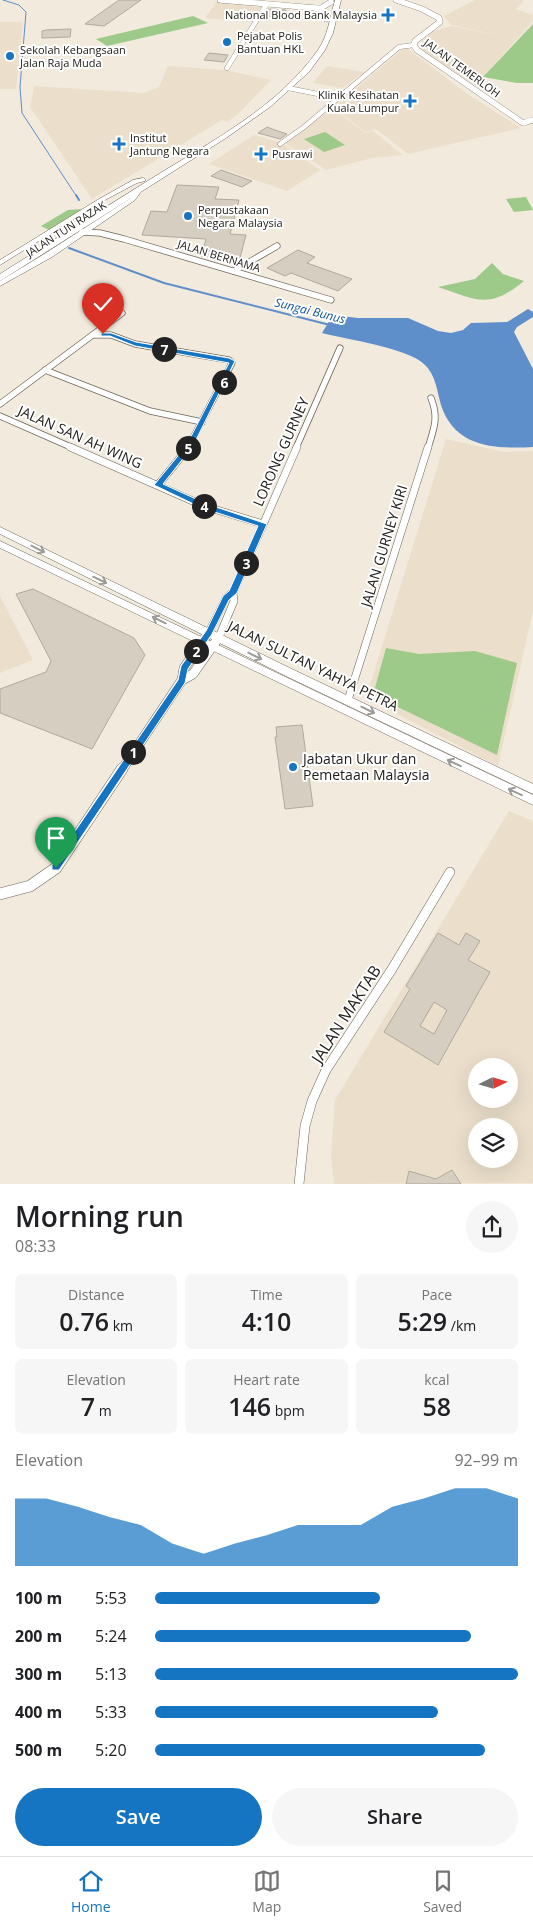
<!DOCTYPE html>
<meta charset="utf-8">
<style>
body{margin:0;font-family:"Open Sans",sans-serif;background:#f6f6f6;color:#202124;height:100vh;display:flex;flex-direction:column;font-size:19px;white-space:nowrap}
*{box-sizing:border-box;margin:0}
p{font-size:16px;color:#757577}
.icon{flex:none;width:28px;height:28px;fill:none;stroke:currentColor;stroke-width:2;stroke-linecap:round;stroke-linejoin:round}
.map{position:relative;height:1184px;overflow:hidden}
.side{display:flex;flex-direction:column;background:#fff;flex:1}
.side>*{flex:none}
.needle{width:32px;rotate:85deg}
.fabs{position:absolute;left:468px;top:1058px;display:grid;gap:10px}
.fabs a{display:grid;place-items:center;width:50px;height:50px;border-radius:50%;background:#fff;box-shadow:0 5px 20px #0002;font-size:25px}
.pin{position:absolute;display:grid;place-items:center;width:42px;height:42px;color:#fff;margin:-51px -21px;border-radius:50% 50% 50% 0;rotate:-45deg;box-shadow:0 0 5px #0007}
.pin .icon{rotate:45deg}
.km{position:absolute;width:25px;height:25px;margin:-12px;border-radius:50%;background:#222;color:#fff;font-size:14px;line-height:25px;text-align:center}
.round{display:grid;place-items:center;flex:none;width:52px;height:52px;border-radius:26px;background:#f6f6f6}
.head{display:flex;align-items:center;justify-content:space-between;height:85px;padding:0 15px}
h1{font-size:28px;font-weight:600;line-height:38px}
.stats{display:grid;grid-template-columns:repeat(3,1fr);gap:8px;height:85px;padding:5px 15px}
.stats div{display:grid;align-content:center;border-radius:8px;background:#f6f6f6;text-align:center}
.stats b{font-size:25px;font-weight:600}
.stats small{font-size:14px;font-weight:400}
.stats p{font-size:14px}
.chart{height:140px;padding:10px 15px}
.chart p{display:flex;justify-content:space-between}
.chart svg{width:100%;height:90px;margin-top:5px;fill:#1575c2;opacity:.7}
.button{display:flex;gap:10px;margin-top:auto;padding:10px 15px}
.button a{flex:1;height:58px;border-radius:30px;background:#1575c2;color:#fff;font-size:20px;font-weight:600;line-height:58px;text-align:center}
.button a+a{background:#f6f6f6;color:#202124}
ul{padding:0 15px;list-style:none;font-size:16px}
li{display:grid;grid-template-columns:80px 60px 1fr;align-items:center;height:38px}
li i{height:12px;border-radius:6px;background:#1575c2}
.dock{display:flex;justify-content:space-around;align-items:center;height:70px;border-top:1px solid #e0e0e0;background:#fff;font-size:14px;color:#757577}
.dock a{display:grid;justify-items:center;gap:2px}
.dock .on{color:#1575c2}
.map>svg:first-child{display:block}
.built{fill:#ebdfcb;fill-rule:evenodd}
.green{fill:#9dca89}
.water{fill:#5e8fcb}
.lines{fill:none;stroke-linecap:round;stroke-linejoin:round}
.stream-far1{stroke:#5e8fcb;stroke-width:1}
.stream{stroke:#5e8fcb;stroke-width:2}
.building{fill:#d6cec1;stroke:#b0a99c;fill-rule:evenodd}
.minor-far3-casing{stroke:#6d665a;stroke-width:5}
.minor-far2-casing{stroke:#6d665a;stroke-width:7}
.minor-far1-casing{stroke:#6d665a;stroke-width:8}
.minor-casing{stroke:#6d665a;stroke-width:10}
.tertiary-far2-casing{stroke:#6d665a;stroke-width:6}
.tertiary-far1-casing{stroke:#6d665a;stroke-width:10}
.tertiary-casing{stroke:#6d665a;stroke-width:12}
.secondary-casing{stroke:#6d665a;stroke-width:1}
.primary-casing{stroke:#6d665a;stroke-width:1}
.minor-far3{stroke:#fff;stroke-width:4.5}
.minor-far2{stroke:#fff;stroke-width:5.5}
.minor-far1{stroke:#fff;stroke-width:7}
.minor{stroke:#fff;stroke-width:9}
.tertiary-far2{stroke:#fff;stroke-width:5.5}
.tertiary-far1{stroke:#fff;stroke-width:9}
.tertiary{stroke:#fff;stroke-width:11}
.secondary{fill:#fff;fill-rule:evenodd}
.primary{fill:#fff;fill-rule:evenodd}
.oneway{stroke:#9c9b98}
.route{fill:#1575c2;stroke:#fff}
.poi-dot{fill:#1575c2;stroke:#fff;stroke-width:2}
.labels{text-anchor:middle;stroke-width:4;stroke-linejoin:round;paint-order:stroke}
.far-poi-label{font-size:11px;fill:#23201b;stroke:#fff;text-anchor:start}
.far-street-label{font-size:11px;fill:#23201b;stroke:#fff}
.far-water-label{font-size:12px;font-style:italic;fill:#10559f;stroke:#fff}
.street-label{font-size:14px;fill:#23201b;stroke:#fff}
.poi-label{font-size:14px;fill:#23201b;stroke:#fff;text-anchor:start}
.near-street-label{font-size:16px;fill:#23201b;stroke:#fff}
</style>
<div class="map">
<svg width="533" height="1184" viewBox="0 0 533 1184">
<rect width="100%" height="100%" fill="#f2eadc"/>
<g class="built">
<path d="M475 0H522L524 1 516 9 533 15V21L517 39 451 25 444 16Z"/>
<path d="M217 1 262 6 252 22 205 18Z"/>
<path d="M0 22H23L16 89H0Z"/>
<path d="M451 26 517 39 475 86 418 47 431 32Z"/>
<path d="M405 47 469 95 521 128 408 154 376 129 365 132 334 107Z"/>
<path d="M168 66 225 70 271 80 237 115 227 122 222 120 92 199 30 107 34 86 144 93 159 87Z"/>
<path d="M327 66 364 72 342 88 313 83Z"/>
<path d="M333 108 365 133 373 131 403 155 372 158 326 170 285 143Z"/>
<path d="M254 135 282 143 320 170 287 191 209 164Z"/>
<path d="M446 439 504 452 533 451V611L498 766 366 698Z"/>
<path d="M0 596 33 660 0 673Z"/>
<path d="M509 811 533 821V1183L334 1184 331 1156 335 1100ZM476 1066H509V1099H476ZM476 1126H509V1159H476Z"/>
</g>
<g class="green">
<path d="M193 16 208 23 107 46 96 39Z"/>
<path d="M533 24V83H517L483 77Z"/>
<path d="M325 132 345 145 324 152 304 139Z"/>
<path d="M526 197 533 210 514 212 506 199Z"/>
<path d="M83 209 49 230 41 226 68 210Z"/>
<path d="M492 263 503 274 524 281C489 310 477 300 438 287L475 279Z"/>
<path d="M386 648 419 654 475 651 517 663 497 755 373 695Z"/>
</g>
<path class="water" d="M528 309 533 312V317L517 327 514 332 533 369V447C495 449 455 448 441 405 437 391 436 375 424 364 407 348 346 339 322 333L333 315 358 318H408L438 331 451 333 463 330 471 323 507 322Z"/>
<g class="lines">
<path class="stream-far1" d="M3 0 19 5 26 12 20 87 22 113 77 197"/>
<g class="stream">
<path d="M76 195 79 200"/>
<path d="M69 248 164 283 330 325"/>
</g>
</g>
<g class="building">
<path d="M119 0H141L104 26 85 24Z"/>
<path d="M268 9 286 10 284 16 278 15 277 17 264 16Z"/>
<path d="M71 29 70 37 42 38V31L46 30Z"/>
<path d="M209 53 228 55 224 62 204 60Z"/>
<path d="M267 127 275 130 287 134 280 139 258 133Z"/>
<path d="M221 170 252 181 242 187 211 176Z"/>
<path d="M177 185 219 187 215 199 239 200 230 234 246 235 240 258 201 256 206 239 142 235 151 211 167 212Z"/>
<path d="M298 250 315 257 307 263 352 279 338 291 291 273 285 276 267 268Z"/>
<path d="M33 589 134 638 145 655 92 749 0 713V689L46 672 51 661 16 594Z"/>
<path d="M302 725 313 806 285 809 275 737H277L276 727Z"/>
<path d="M438 933 459 945 466 933 480 941 468 960 490 972 438 1065 384 1032 410 989 406 986ZM434 1002 447 1010 434 1034 420 1026Z"/>
<path d="M452 1170 461 1184H406L409 1171 436 1179Z"/>
</g>
<g class="lines">
<defs>
<g id="minor-far3">
<path d="M227 68 266 5"/>
<path d="M288 88 338 98"/>
<path d="M280 144 304 127 399 47 414 45"/>
</g>
<g id="minor-far2">
<path d="M82 232 100 233 124 239 331 300"/>
<path d="M234 271 277 246"/>
<path d="M94 335H111L135 344 229 360 232 363 188 448"/>
<path d="M45 370 150 411 202 422"/>
<path d="M0 404 122 313"/>
<path d="M0 416 73 448"/>
<path d="M296 448 340 348"/>
<path d="M428 448C434 428 439 418 431 398"/>
</g>
<g id="minor-far1">
<path d="M70 447 204 506 263 524"/>
<path d="M158 485 189 447"/>
<path d="M209 632 226 598 234 591 297 447"/>
<path d="M219 637 234 601 233 593"/>
<path d="M348 700 428 447"/>
</g>
<path id="minor" d="M299 1184 305 1126 312 1101 326 1070 392 969 450 872"/>
<g id="tertiary-far2">
<path d="M220 0 315 8H321L331 2"/>
<path d="M396 0 422 9 439 18 440 22 415 41 414 45 417 50 523 123 533 120"/>
<path d="M315 8 324 12 326 19"/>
</g>
<g id="tertiary-far1">
<path d="M182 680 184 668 209 632"/>
<path d="M121 771 182 680 193 674 219 637"/>
</g>
<path id="tertiary" d="M0 894 30 886 56 868 122 769"/>
<g id="secondary">
<path d="M143 178 145 179V181L137 183 103 201 0 265V260L99 199 133 180Z"/>
<path d="M140 187 143 189 135 200 52 257 0 286V281L46 253 131 198 138 188Z"/>
<path d="M0 527 296 671 533 784V794L288 677 0 534Z"/>
<path d="M0 541 533 795V805L0 548Z"/>
</g>
<path id="primary" d="M335 0H341L333 33 325 50 309 72 270 107 226 138 0 281V274C51 242 102 209 154 177 212 141 278 107 318 50 328 36 330 17 335 0Z"/>
</defs>
<use href="#minor-far3" class="minor-far3-casing"/>
<use href="#minor-far2" class="minor-far2-casing"/>
<use href="#minor-far1" class="minor-far1-casing"/>
<use href="#minor" class="minor-casing"/>
<use href="#tertiary-far2" class="tertiary-far2-casing"/>
<use href="#tertiary-far1" class="tertiary-far1-casing"/>
<use href="#tertiary" class="tertiary-casing"/>
<use href="#secondary" class="secondary-casing"/>
<use href="#primary" class="primary-casing"/>
<use href="#minor-far3" class="minor-far3"/>
<use href="#minor-far2" class="minor-far2"/>
<use href="#minor-far1" class="minor-far1"/>
<use href="#minor" class="minor"/>
<use href="#tertiary-far2" class="tertiary-far2"/>
<use href="#tertiary-far1" class="tertiary-far1"/>
<use href="#tertiary" class="tertiary"/>
<use href="#secondary" class="secondary"/>
<use href="#primary" class="primary"/>
</g>
<defs><path id="oneway-shaft" d="M-6 0H5M1.5-3L5.5 0L1.5 3" fill="none" stroke-width="1.6" stroke-linecap="round" stroke-linejoin="round" transform="scale(1.25)"/></defs>
<g class="oneway">
<use href="#oneway-shaft" transform="translate(38 549) rotate(27)"/>
<use href="#oneway-shaft" transform="translate(100 580) rotate(26)"/>
<use href="#oneway-shaft" transform="translate(159 620) rotate(-154)"/>
<use href="#oneway-shaft" transform="translate(255 656) rotate(27)"/>
<use href="#oneway-shaft" transform="translate(368 710) rotate(26)"/>
<use href="#oneway-shaft" transform="translate(454 763) rotate(-155)"/>
<use href="#oneway-shaft" transform="translate(515 792) rotate(-155)"/>
</g>
<path class="route" d="M101 333H111L136 342 229 358 235 361 193 446 163 484 207 504 267 524 237 593 229 600 212 634 188 669 185 683 59 870H52V865L178 680 181 666 206 631 223 596 229 591 258 526 202 508 154 485 186 446 229 363 135 346 110 336H101Z"/>
<g class="poi-dot">
<path d="M385.5 7.5h5v5h5v5h-5v5h-5v-5h-5v-5h5z"/>
<circle cx="227" cy="42" r="5"/>
<circle cx="10" cy="56" r="5"/>
<path d="M407.5 93.5h5v5h5v5h-5v5h-5v-5h-5v-5h5z"/>
<path d="M116.5 136.5h5v5h5v5h-5v5h-5v-5h-5v-5h5z"/>
<path d="M258.5 146.5h5v5h5v5h-5v5h-5v-5h-5v-5h5z"/>
<circle cx="188" cy="216" r="5"/>
<circle cx="293" cy="767" r="5"/>
</g>
<g class="labels">
<g class="far-poi-label">
<text x="377" y="19" text-anchor="end">National Blood Bank Malaysia</text>
<text x="237" y="40">Pejabat Polis<tspan x="237" dy="13">Bantuan HKL</tspan></text>
<text x="20" y="54">Sekolah Kebangsaan<tspan x="20" dy="13">Jalan Raja Muda</tspan></text>
<text x="399" y="99" text-anchor="end">Klinik Kesihatan<tspan x="399" dy="13">Kuala Lumpur</tspan></text>
<text x="130" y="142">Institut<tspan x="130" dy="13">Jantung Negara</tspan></text>
<text x="272" y="158">Pusrawi</text>
<text x="198" y="214">Perpustakaan<tspan x="198" dy="13">Negara Malaysia</tspan></text>
</g>
<g class="far-street-label">
<text transform="translate(462 68) rotate(36)" y="4">JALAN TEMERLOH</text>
<text transform="translate(66 229) rotate(-33)" y="4">JALAN TUN RAZAK</text>
<text transform="translate(219 256) rotate(17)" y="4">JALAN BERNAMA</text>
</g>
<g class="far-water-label">
<text transform="translate(310 311) rotate(14)" y="4">Sungai Bunus</text>
</g>
<g class="street-label">
<text transform="translate(80 437) rotate(24)" y="5">JALAN SAN AH WING</text>
<text transform="translate(281 452) rotate(-66)" y="5">LORONG GURNEY</text>
<text transform="translate(384 546) rotate(-73)" y="5">JALAN GURNEY KIRI</text>
<text transform="translate(313 666) rotate(26)" y="5">JALAN SULTAN YAHYA PETRA</text>
</g>
<g class="poi-label">
<text x="303" y="764">Jabatan Ukur dan<tspan x="303" dy="16">Pemetaan Malaysia</tspan></text>
</g>
<g class="near-street-label">
<text transform="translate(346 1014) rotate(-57)" y="6">JALAN MAKTAB</text>
</g>
</g>
</svg>
<div class="fabs">
<a><svg class="needle" viewBox="-14 -14 28 28"><path d="M0-13l5 13h-10z" fill="#e53935"/><path d="M0 13l5-13h-10z" fill="#757577"/></svg></a>
<a><svg class="icon" aria-label="layers" viewBox="0 0 24 24"><path d="M12 4l9 5-9 5-9-5zM3 14l9 5 9-5"/></svg></a>
</div>
<div class="pin" style="left:56px;top:868px;background:#1e9e55"><svg class="icon" aria-label="arrive" viewBox="0 0 24 24"><path d="M6 21V4h12l-3 4 3 4H6"/></svg></div>
<div class="pin" style="left:103px;top:334px;background:#d93025"><svg class="icon" aria-label="check" viewBox="0 0 24 24"><path d="M5 12l5 5 9-10"/></svg></div>
<b class="km" style="left:133px;top:752px">1</b>
<b class="km" style="left:196px;top:651px">2</b>
<b class="km" style="left:246px;top:563px">3</b>
<b class="km" style="left:204px;top:506px">4</b>
<b class="km" style="left:188px;top:448px">5</b>
<b class="km" style="left:224px;top:382px">6</b>
<b class="km" style="left:164px;top:349px">7</b>
</div>
<section class="side">
<div class="head"><div><h1>Morning run</h1><p>08:33</p></div><a class="round"><svg class="icon" aria-label="share" viewBox="0 0 24 24"><path d="M12 15V3M7 8l5-5 5 5M5 13v7h14v-7"/></svg></a></div>
<div class="stats">
<div><p>Distance</p><b>0.76<small> km</small></b></div>
<div><p>Time</p><b>4:10</b></div>
<div><p>Pace</p><b>5:29<small> /km</small></b></div>
</div>
<div class="stats">
<div><p>Elevation</p><b>7<small> m</small></b></div>
<div><p>Heart rate</p><b>146<small> bpm</small></b></div>
<div><p>kcal</p><b>58</b></div>
</div>
<div class="chart"><p><span>Elevation</span>92–99 m</p>
<svg viewBox="0 0 160 44" preserveAspectRatio="none"><path d="M0 44V11L10 11L20 15L30 20L40 24L50 33L60 38L70 33L80 29L90 24L100 24L110 24L120 15L130 11L140 6L150 6L160 11V44z"/></svg>
</div>
<ul>
<li><b>100 m</b>5:53<i style="width:62%"></i></li>
<li><b>200 m</b>5:24<i style="width:87%"></i></li>
<li><b>300 m</b>5:13<i style="width:100%"></i></li>
<li><b>400 m</b>5:33<i style="width:78%"></i></li>
<li><b>500 m</b>5:20<i style="width:91%"></i></li>
</ul>
<div class="button"><a>Save</a><a>Share</a></div>
</section>
<nav class="dock">
<a class="on"><svg class="icon" aria-label="home" viewBox="0 0 24 24"><path d="M3 11l9-7 9 7M6 9v11h12V9"/></svg>Home</a>
<a><svg class="icon" aria-label="map" viewBox="0 0 24 24"><path d="M3 6l6-2 6 2 6-2v14l-6 2-6-2-6 2zM9 4v14M15 6v14"/></svg>Map</a>
<a><svg class="icon" aria-label="saved" viewBox="0 0 24 24"><path d="M7 4h10v16l-5-4-5 4z"/></svg>Saved</a>
</nav>
